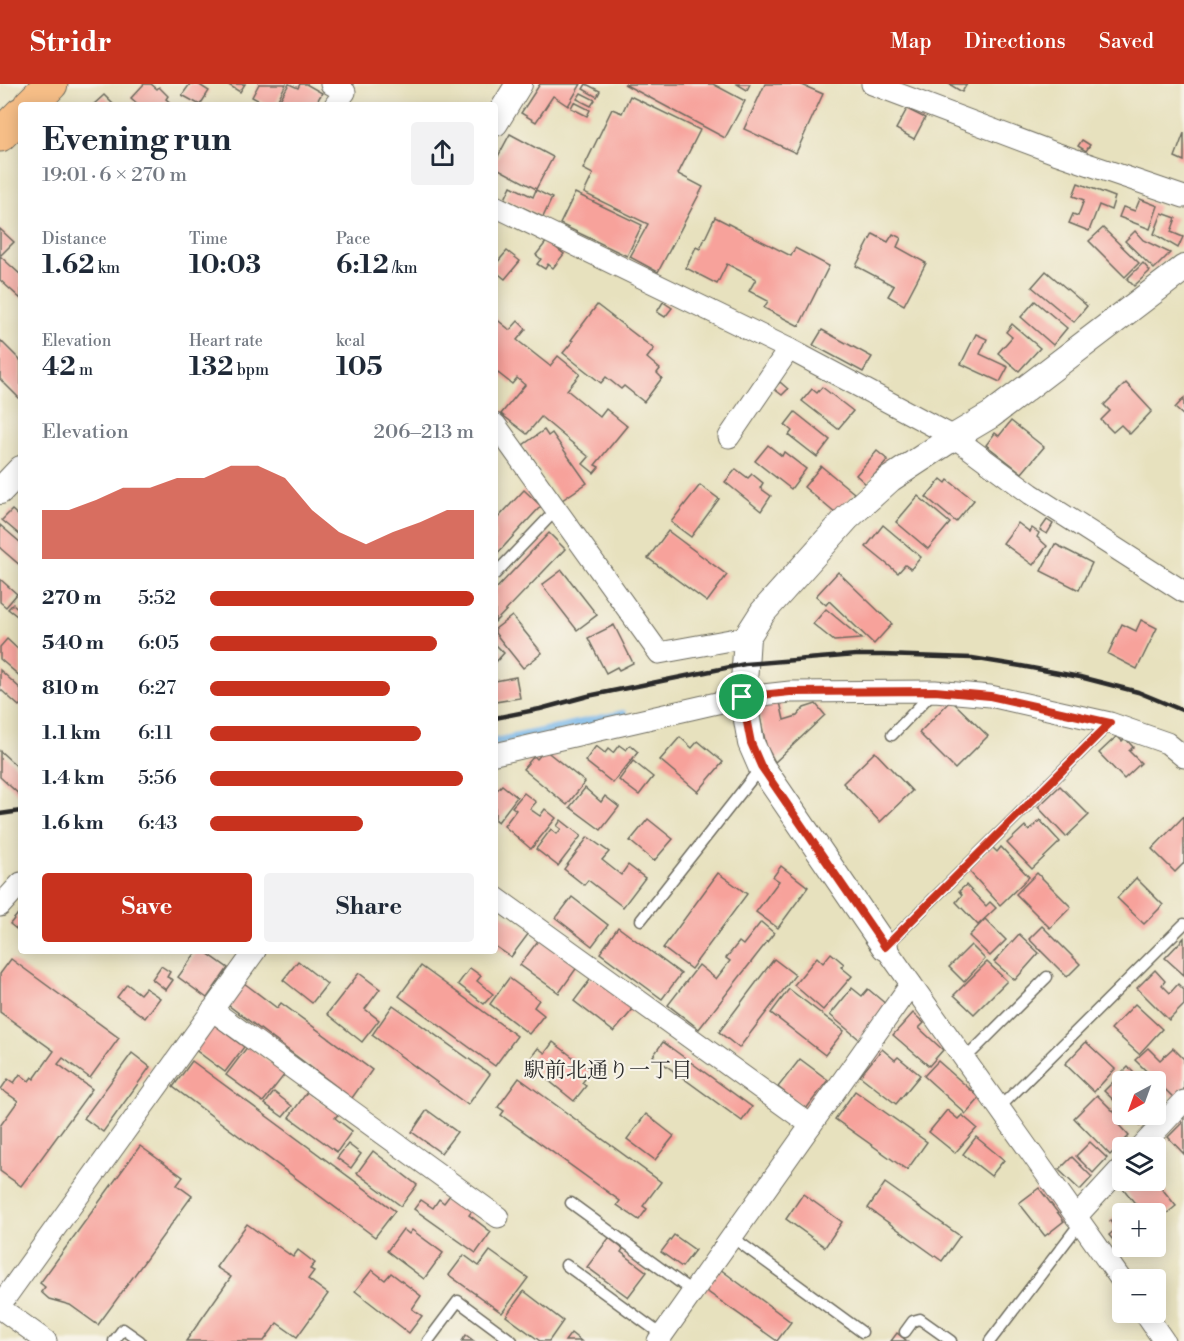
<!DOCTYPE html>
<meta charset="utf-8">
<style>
body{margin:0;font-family:"Libre Bodoni","Noto Serif JP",serif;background:#f2f2f3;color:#1f2937;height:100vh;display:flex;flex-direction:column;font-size:22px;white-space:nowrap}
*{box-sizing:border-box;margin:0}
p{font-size:20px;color:#747a83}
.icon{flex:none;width:33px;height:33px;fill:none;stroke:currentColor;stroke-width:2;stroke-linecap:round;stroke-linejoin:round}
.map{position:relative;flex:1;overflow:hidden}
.panel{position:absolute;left:18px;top:18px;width:480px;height:852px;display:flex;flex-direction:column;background:#fff;border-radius:6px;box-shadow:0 3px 15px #0003}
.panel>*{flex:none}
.needle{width:39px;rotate:221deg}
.fabs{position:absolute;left:1112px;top:987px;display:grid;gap:12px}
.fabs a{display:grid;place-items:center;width:54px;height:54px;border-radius:6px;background:#fff;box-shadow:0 3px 15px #0003;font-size:30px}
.pin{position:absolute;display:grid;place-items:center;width:51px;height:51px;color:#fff;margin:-26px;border:3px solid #fff;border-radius:50%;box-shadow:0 2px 6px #0007}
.round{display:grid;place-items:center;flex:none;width:63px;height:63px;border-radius:6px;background:#f2f2f3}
.head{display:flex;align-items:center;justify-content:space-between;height:102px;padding:0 24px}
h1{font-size:33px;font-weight:700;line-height:45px}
.metrics{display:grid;grid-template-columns:repeat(3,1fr);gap:9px;height:102px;padding:6px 24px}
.metrics div{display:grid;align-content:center}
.metrics b{font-size:26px;font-weight:700}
.metrics small{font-size:16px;font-weight:400}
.metrics p{font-size:16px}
.chart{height:168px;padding:12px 24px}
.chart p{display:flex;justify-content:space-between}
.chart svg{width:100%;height:108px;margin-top:6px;fill:#c8321e;opacity:.7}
.cta{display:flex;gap:12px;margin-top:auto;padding:12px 24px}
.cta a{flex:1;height:69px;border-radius:6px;background:#c8321e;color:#fff;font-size:24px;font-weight:700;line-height:69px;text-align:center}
.cta a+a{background:#f2f2f3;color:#1f2937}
ul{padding:0 24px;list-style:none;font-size:20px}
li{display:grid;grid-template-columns:96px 72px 1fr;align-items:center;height:45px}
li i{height:15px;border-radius:8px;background:#c8321e}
header{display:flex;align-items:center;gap:36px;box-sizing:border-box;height:84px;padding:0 30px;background:#c8321e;color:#fff}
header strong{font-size:28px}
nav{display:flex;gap:33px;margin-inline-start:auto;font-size:21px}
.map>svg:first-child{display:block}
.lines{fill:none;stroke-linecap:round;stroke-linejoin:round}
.stream{stroke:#75b6ea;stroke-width:8}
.building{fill:#f7a29b}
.service-casing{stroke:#6d6b5e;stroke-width:13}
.minor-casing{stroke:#6d6b5e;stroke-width:23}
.tertiary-casing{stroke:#6d6b5e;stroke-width:28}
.primary-casing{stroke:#6d6b5e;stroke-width:35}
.service{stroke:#fff;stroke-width:10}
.minor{stroke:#fff;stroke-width:21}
.tertiary{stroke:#fff;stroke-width:26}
.primary{stroke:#f6be87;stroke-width:33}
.rail{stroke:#2b2b2b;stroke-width:4.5}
.route-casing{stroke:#fff;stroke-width:12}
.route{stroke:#c8321e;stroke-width:8}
.labels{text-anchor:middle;stroke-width:4.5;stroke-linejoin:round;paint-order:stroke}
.neighbourhood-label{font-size:21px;fill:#2b2b2b;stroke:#f7f3e8}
</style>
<header>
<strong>Stridr</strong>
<nav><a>Map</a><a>Directions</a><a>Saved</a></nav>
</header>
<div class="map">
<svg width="1184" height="1257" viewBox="0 0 1184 1257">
<rect width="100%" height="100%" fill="#f7f3e8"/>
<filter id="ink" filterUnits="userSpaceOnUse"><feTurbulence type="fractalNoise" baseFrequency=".0167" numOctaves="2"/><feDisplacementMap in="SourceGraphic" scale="12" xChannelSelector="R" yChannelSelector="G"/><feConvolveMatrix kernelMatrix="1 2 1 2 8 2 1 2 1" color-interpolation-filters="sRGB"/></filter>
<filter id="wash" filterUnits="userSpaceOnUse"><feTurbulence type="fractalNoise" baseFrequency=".008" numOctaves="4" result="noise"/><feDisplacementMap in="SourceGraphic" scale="24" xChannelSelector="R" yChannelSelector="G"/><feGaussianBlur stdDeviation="1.35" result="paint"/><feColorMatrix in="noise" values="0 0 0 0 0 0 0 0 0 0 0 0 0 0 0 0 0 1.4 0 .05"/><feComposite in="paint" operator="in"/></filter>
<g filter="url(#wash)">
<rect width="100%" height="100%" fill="#e7e1be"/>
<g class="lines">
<path class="stream" d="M495 658 623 630"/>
</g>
<g id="blocks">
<g class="building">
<path d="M144 0H151L157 5 159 3 168 12 166 15 173 21H139L131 14Z"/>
<path d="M190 0H198L209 7 200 21 182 11Z"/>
<path d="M227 0H245L240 8Z"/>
<path d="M259 0H286L275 21H267L252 13Z"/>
<path d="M289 0 298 4 300 0H306L322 9 315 21H277Z"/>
<path d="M540 0H581L568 22 553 12 536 38 521 29Z"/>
<path d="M586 0 600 7 597 13 583 5Z"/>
<path d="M624 0H713L745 17 725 54Z"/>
<path d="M737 0H750L747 6Z"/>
<path d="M765 0H800L823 10 796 69 744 45Z"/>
<path d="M949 0H967L962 8Z"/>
<path d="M581 9 595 16 591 22 577 15Z"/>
<path d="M104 11 114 21H93Z"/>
<path d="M630 12 700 46 678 90 703 103 658 188 630 173 648 140 584 109 593 90 583 85 612 25 622 29Z"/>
<path d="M574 18 590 26 587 32 571 24Z"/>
<path d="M907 25 925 34 914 55 896 45Z"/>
<path d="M1184 49V77L1175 73Z"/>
<path d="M510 50 553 73 536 105 495 83V78Z"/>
<path d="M1082 56 1090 61 1086 67 1078 62Z"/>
<path d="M1078 99 1115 113 1111 126 1099 121 1089 147 1069 139 1073 130 1078 132 1084 116 1073 112Z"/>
<path d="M511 102 533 113 536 106 552 114 543 133 505 115Z"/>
<path d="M575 109 642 141 627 172 560 140Z"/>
<path d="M1140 115 1158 122 1150 145 1119 133 1123 123 1135 127Z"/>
<path d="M1162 129 1176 134 1171 148 1183 153 1178 164 1154 150Z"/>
<path d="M715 133 791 172 795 164 829 182 799 242 764 224 768 217 749 207 756 195 727 180 717 200 686 184 696 163 700 165Z"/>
<path d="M1103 144 1139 179 1125 193 1089 157Z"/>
<path d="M0 145 14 158 1 171 0 170Z"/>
<path d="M1135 147 1143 156 1170 169 1154 185 1125 157Z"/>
<path d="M873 150 888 158 893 150 901 154 897 163 926 179 904 221 888 212 894 202 856 182Z"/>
<path d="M547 157 564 170 553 184 548 180 545 185 537 180 541 175 536 171Z"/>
<path d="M507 167 520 177 505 195 495 187V181Z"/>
<path d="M0 172 21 191V215L0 196Z"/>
<path d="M1143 179 1150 187 1134 202 1127 195Z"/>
<path d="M1046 187 1087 222 1074 238 1032 203Z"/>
<path d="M1035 217 1067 244 1053 261 1021 233Z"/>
<path d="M663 218 672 224 665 233 657 228Z"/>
<path d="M597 221 654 265 647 274 660 285 657 289 662 294 644 318 624 302 621 305 606 293 601 299 563 269 573 257 571 256Z"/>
<path d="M495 234 510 246 518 237 526 245 517 256 550 282 558 272 580 290 567 306 600 333 606 325 627 342 595 381 599 383 594 389 583 380 589 373 541 333 527 350 501 330 525 301 517 294 512 300 498 289 495 293Z"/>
<path d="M1012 240 1040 264 1019 287 998 269 1012 253 1006 248Z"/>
<path d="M822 246 872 273 863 288 813 261Z"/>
<path d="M976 250 987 255 980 270 1008 283 1000 298 961 280Z"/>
<path d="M0 256 21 277V316L0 295Z"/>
<path d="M780 298 788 305 782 311 774 305Z"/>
<path d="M1126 299 1152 327 1130 350 1121 341 1113 348 1101 336 1110 327 1104 321Z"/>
<path d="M822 303 853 327 838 345 802 317 812 305 817 309Z"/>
<path d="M1184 314V332L1175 324Z"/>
<path d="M795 328 830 356 817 373 789 351 792 347 785 341Z"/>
<path d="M1011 337 1044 363 1022 389 986 361 995 349 999 352Z"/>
<path d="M544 346 548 352 552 349 587 399 562 416 523 361Z"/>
<path d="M768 361 782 372 784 368 806 385 791 405 755 377Z"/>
<path d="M877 367 888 376 866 400 856 391Z"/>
<path d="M821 382 854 409 836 430 804 403Z"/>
<path d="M736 385 748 394 752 390 763 399 760 404 771 412 761 427 725 398Z"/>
<path d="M941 395 946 399 948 396 974 416 956 438 926 413Z"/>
<path d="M700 401 719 415 691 453 671 438Z"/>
<path d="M524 406 541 422 495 472V437Z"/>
<path d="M918 412 950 439 928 465 896 438Z"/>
<path d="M12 426 21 434V452L2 436Z"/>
<path d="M1047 436 1053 440 1047 450 1040 446Z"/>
<path d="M1018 439 1030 448 1032 444 1039 449 1037 453 1047 462 1033 481 1003 459Z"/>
<path d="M0 441 21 459V482L0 464Z"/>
<path d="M883 441 921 473 911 485 905 481 898 489 866 463Z"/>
<path d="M668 447 727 491 707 518 648 474Z"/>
<path d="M549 449 565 465 495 538V506Z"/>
<path d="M1055 460 1092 479 1079 506 1041 487Z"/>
<path d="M562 486 597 531 577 546 542 501Z"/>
<path d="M838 488 892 540 874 560 829 517 826 521 816 512Z"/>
<path d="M0 495 17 510 6 523 0 518Z"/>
<path d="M13 520 21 527V535L8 525Z"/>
<path d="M826 525 862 555 834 557 813 540Z"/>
<path d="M512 532 542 569 523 584 495 549V545Z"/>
<path d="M1141 536 1157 544 1137 585 1108 570 1122 540 1136 547Z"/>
<path d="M614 541 633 579 619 586 617 583 606 589 588 554Z"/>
<path d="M7 555 21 568V593L0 575V563Z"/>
<path d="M495 560 504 569 495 579Z"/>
<path d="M0 586 21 605V620L19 622 0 605Z"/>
<path d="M516 593 520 614 495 618V597Z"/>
<path d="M779 613 784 636 797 632 804 624 816 620 825 631 775 678 766 661 757 619Z"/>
<path d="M951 616 988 652 955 685 919 649Z"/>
<path d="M1117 652 1122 657 1125 654 1133 663 1129 667 1141 679 1124 695 1099 669Z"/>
<path d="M680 653 692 664 698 657 723 678 698 708 660 676Z"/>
<path d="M619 661 626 666 630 661 638 668 613 699 585 677 596 662 605 669 608 665 613 669Z"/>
<path d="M545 666 585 698 567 721 523 685 534 672 537 675Z"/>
<path d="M0 667 21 686V712L0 693Z"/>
<path d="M875 668 912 707 880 738 843 699Z"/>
<path d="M633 677 653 693 639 711 619 696Z"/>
<path d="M502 701 517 713 498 738 495 736V708Z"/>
<path d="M1060 702 1089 731 1066 753 1038 723Z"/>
<path d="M585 704 601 718 605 712 619 723 601 746 570 723Z"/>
<path d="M524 709 536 718 530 725 540 732 545 725 556 734 531 765 504 742 516 726 512 723Z"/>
<path d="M1184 732V779L1175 788 1152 765Z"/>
<path d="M648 735 673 755 654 777 630 757Z"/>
<path d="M561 736 581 752 558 782 536 765 551 745 557 750 561 745 557 742Z"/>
<path d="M1040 736 1060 758 1032 785 1007 759 1025 742 1029 747Z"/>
<path d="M588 753 609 768 602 776 621 791 628 781 645 794 623 823 588 796 584 801 564 785Z"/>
<path d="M992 763 997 768 1001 763 1029 793 1000 821 968 786Z"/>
<path d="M781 782 808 803 778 844 756 828 779 797 773 793Z"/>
<path d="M718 789 747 810 691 885 663 864Z"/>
<path d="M1037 789 1071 823 1050 844 1016 810Z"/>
<path d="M1136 794 1163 821 1144 840 1117 814Z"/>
<path d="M966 801 986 822 990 818 996 824 978 841 956 818 962 811 959 807Z"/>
<path d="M572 813 608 841 592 862 556 834Z"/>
<path d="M495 825 529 849 511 873 495 862Z"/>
<path d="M21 826V849L10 840Z"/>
<path d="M985 835 1006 856 990 872 969 852Z"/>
<path d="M761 838 774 849 699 945 668 921 699 881 716 895 730 877 726 874 739 858 743 861Z"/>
<path d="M1042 842 1080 880 1067 893 1029 855Z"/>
<path d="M618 843 681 890 662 915 600 869Z"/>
<path d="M1019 850 1039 869 1015 896 994 878Z"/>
<path d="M540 854 578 882 559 909 520 881Z"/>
<path d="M1184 854V891L1165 874Z"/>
<path d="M971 861 985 875 964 898 949 883Z"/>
<path d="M197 867H204L228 884 207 914 178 893Z"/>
<path d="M831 869 844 880 841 883 852 892 823 926 794 901 817 873 823 879Z"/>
<path d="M11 875 119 954 90 994 63 974 58 980 92 1005 21 1102 0 1087V1042L18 1017 1 1005 8 995 14 999 20 990 29 997 32 993 34 995 54 967 0 928V890Z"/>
<path d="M774 875 795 891 739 964 719 948Z"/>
<path d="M298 877 327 900 312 919 283 896Z"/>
<path d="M987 878 1007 897 974 930 954 911Z"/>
<path d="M161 882 170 888 167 893 173 896 166 906 152 895Z"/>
<path d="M421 882 517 952 495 982 399 912Z"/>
<path d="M470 884 481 892 477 897 493 910 484 920 458 900Z"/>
<path d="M1155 886 1165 897 1162 901 1170 909 1178 900 1184 906V921L1169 936 1137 904Z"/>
<path d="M359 889 380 905 365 925 379 936 362 958 327 930Z"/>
<path d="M593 892 634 924 614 948 574 917Z"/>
<path d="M509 894 539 916 534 923 544 931 529 950 490 920Z"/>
<path d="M244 899 277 924 281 919 372 986 352 1014 228 921Z"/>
<path d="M127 900 140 910 145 904 160 914 145 934 117 913Z"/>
<path d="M852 904 862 912 868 905 887 921 859 955 830 931Z"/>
<path d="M789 905 844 947 825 971 771 929Z"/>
<path d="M1135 920 1162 945 1139 970 1111 945Z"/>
<path d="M393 921 490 990 468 1021 372 951Z"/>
<path d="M913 929 924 939 919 944 943 966 929 982 893 951Z"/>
<path d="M213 940 244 963 225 988 194 965Z"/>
<path d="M553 958 591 987 582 999 586 1002 574 1017 527 979 538 964 545 969Z"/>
<path d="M663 958 752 1023 742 1037 653 972Z"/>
<path d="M1086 958 1115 985 1094 1008 1065 980Z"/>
<path d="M248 962 285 990 263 1018 226 991Z"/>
<path d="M1148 964 1160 976 1173 964 1184 975V1009L1176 1016 1135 976Z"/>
<path d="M882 965 895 976 898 973 920 991 896 1020 860 992Z"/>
<path d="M132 969 150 983 103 1048 84 1034Z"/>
<path d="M800 975 828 996 806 1025 778 1003Z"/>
<path d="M192 977 395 1127 375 1153 173 1003Z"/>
<path d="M938 977 980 1014 966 1030 924 992Z"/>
<path d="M1128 983 1143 998H1122V1024L1104 1007Z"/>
<path d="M519 994 661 1098 643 1122 647 1125 639 1136 617 1121 620 1117 501 1031 504 1027 498 1023Z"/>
<path d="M855 1007 927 1058 907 1086 835 1035Z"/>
<path d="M274 1008 292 1022 283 1033 265 1020Z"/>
<path d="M307 1008 328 1023 330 1020 340 1028 335 1034 352 1047 337 1068 289 1033Z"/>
<path d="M1155 1010 1163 1018 1155 1027Z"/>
<path d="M1097 1011 1121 1035 1117 1039 1129 1052 1110 1071 1074 1034Z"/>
<path d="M427 1026 457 1048 441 1069 412 1048Z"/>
<path d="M947 1026 958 1035 962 1031 977 1044 955 1069 929 1048Z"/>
<path d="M646 1030 674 1052 655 1076 627 1055Z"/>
<path d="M1128 1030H1151L1140 1042Z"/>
<path d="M1184 1032V1070L1168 1053 1182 1039 1180 1036Z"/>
<path d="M976 1053 1004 1076 991 1092 963 1070Z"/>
<path d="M1090 1058 1107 1074 1093 1089 1076 1072Z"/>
<path d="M348 1060 361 1070 351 1084 337 1074Z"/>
<path d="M140 1062 183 1093 177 1101 192 1112 98 1241 70 1221 49 1215 41 1208 45 1203 40 1199Z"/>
<path d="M373 1067 417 1101 401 1122 357 1089Z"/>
<path d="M1072 1073 1092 1093 1080 1106 1059 1086Z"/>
<path d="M1131 1096H1155L1176 1122 1155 1139V1130H1138L1141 1127 1122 1103Z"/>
<path d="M885 1099 960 1152 942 1177 868 1124Z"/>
<path d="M1039 1104 1064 1137 1045 1152 1019 1119Z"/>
<path d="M803 1110 842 1138 825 1163 786 1135Z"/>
<path d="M450 1111 472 1127 469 1131 491 1148 476 1169 414 1125 421 1116 433 1124 439 1115 444 1119Z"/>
<path d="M1124 1126 1127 1130H1122V1162H1132L1124 1169 1109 1151 1116 1145 1110 1137Z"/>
<path d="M247 1140 293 1173 298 1166 315 1179 310 1185 314 1187 308 1195 328 1210 297 1253 277 1239 264 1257H186L231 1193 216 1183Z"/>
<path d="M403 1145 409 1150 412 1146 443 1169 424 1195 387 1167Z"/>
<path d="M674 1151 695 1166 682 1183 661 1168Z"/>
<path d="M609 1154 623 1165 621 1168 647 1188 628 1213 587 1183Z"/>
<path d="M490 1167 528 1194 502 1229 449 1191 464 1171 479 1182Z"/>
<path d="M720 1185 791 1238 777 1257 705 1206Z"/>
<path d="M372 1186 385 1196 391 1189 421 1212 412 1225 422 1232 409 1249 355 1207Z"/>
<path d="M524 1207 563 1237 549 1257H540L506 1232Z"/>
<path d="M571 1249 581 1257H565Z"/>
<path d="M897 1249 907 1257H891Z"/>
<path d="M466 1251 474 1257H462Z"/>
</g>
</g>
</g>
<g filter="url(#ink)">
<use href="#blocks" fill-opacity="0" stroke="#6d6b5e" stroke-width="1.5"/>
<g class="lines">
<defs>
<g id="service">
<path d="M495 490 556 426"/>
<path d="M892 651 934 607"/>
<path d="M641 836 761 683"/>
<path d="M885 863 1110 639"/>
<path d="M964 976 1047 893"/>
<path d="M999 1024 1184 840"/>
<path d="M571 1119 693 1208"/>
<path d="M732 1153 862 1248"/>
<path d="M566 1181 662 1251"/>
<path d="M905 1248 913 1237 920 1235 951 1257"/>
<path d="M114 1257 123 1245 140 1257"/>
<path d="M428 1257 458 1217 512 1257"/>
<path d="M990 1257 1081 1138"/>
</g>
<g id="minor">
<path d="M331 0 345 8 335 21"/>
<path d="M872 0 1055 69 1184 113"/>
<path d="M495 122 789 265 954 353 1031 410 1184 508"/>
<path d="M495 340 659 569 747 553"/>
<path d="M729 353 789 265"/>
<path d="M495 670 743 613 790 608 935 607 990 612 1110 639 1167 659 1184 673"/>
<path d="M495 813 811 1041"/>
<path d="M0 822 21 799"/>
<path d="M885 863 1122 1197"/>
<path d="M212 926 498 1133"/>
<path d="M1140 1064 1184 1017"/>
<path d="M1076 1133 1122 1083"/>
<path d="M0 1221 255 867"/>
<path d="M0 1224 46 1257"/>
<path d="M1144 1228 1164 1257"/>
<path d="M658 1257 911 900"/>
</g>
<g id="tertiary">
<path d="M495 39 519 0"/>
<path d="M0 407 21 385"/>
<path d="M885 863 761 682 751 659 743 613 747 553 763 528 847 434 890 395 954 353 991 331 1184 184"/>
</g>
<g id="primary">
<path d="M30 21 51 0"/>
<path d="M0 51 21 30"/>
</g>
</defs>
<use href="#service" class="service-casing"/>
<use href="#minor" class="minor-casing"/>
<use href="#tertiary" class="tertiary-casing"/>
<use href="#primary" class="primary-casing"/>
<use href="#service" class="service"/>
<use href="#minor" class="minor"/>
<use href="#tertiary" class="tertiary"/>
<use href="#primary" class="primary"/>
<g class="rail">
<path d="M495 634 540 625 588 612 745 580 856 571H883L972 574 1021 582 1080 593 1138 608 1184 627"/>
<path d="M0 730 21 727"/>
</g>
</g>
</g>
<g class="lines" filter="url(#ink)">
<defs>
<path id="route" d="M935 607 990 612 1110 639 885 863 761 682 751 659 742 613 790 608Z"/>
</defs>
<use href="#route" class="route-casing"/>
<use href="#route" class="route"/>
</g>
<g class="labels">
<g class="neighbourhood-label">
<text x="608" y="993">駅前北通り一丁目</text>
</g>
</g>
</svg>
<div class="fabs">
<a><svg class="needle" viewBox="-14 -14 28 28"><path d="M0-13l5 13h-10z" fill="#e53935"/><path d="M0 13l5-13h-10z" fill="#747a83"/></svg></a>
<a><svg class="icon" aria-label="layers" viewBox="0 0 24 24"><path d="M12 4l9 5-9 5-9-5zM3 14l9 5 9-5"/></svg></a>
<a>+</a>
<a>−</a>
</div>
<div class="pin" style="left:742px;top:613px;background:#1e9e55"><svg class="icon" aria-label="arrive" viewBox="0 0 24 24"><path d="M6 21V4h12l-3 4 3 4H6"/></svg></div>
<section class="panel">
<div class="head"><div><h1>Evening run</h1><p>19:01 · 6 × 270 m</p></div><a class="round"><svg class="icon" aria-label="share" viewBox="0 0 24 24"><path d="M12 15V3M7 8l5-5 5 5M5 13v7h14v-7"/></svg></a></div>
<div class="metrics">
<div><p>Distance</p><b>1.62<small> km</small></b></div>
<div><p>Time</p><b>10:03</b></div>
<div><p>Pace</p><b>6:12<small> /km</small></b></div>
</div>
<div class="metrics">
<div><p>Elevation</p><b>42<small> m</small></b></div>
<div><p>Heart rate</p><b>132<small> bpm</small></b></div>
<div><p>kcal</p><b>105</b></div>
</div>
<div class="chart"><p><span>Elevation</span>206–213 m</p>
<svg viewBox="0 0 160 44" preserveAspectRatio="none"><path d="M0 44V24L10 24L20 20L30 15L40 15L50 11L60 11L70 6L80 6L90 11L100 24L110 33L120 38L130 33L140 29L150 24L160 24V44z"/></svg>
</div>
<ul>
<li><b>270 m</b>5:52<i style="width:100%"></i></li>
<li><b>540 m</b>6:05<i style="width:86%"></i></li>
<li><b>810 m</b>6:27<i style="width:68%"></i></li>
<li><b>1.1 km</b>6:11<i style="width:80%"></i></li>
<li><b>1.4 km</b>5:56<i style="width:96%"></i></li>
<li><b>1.6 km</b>6:43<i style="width:58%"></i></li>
</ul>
<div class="cta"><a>Save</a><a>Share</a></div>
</section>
</div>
